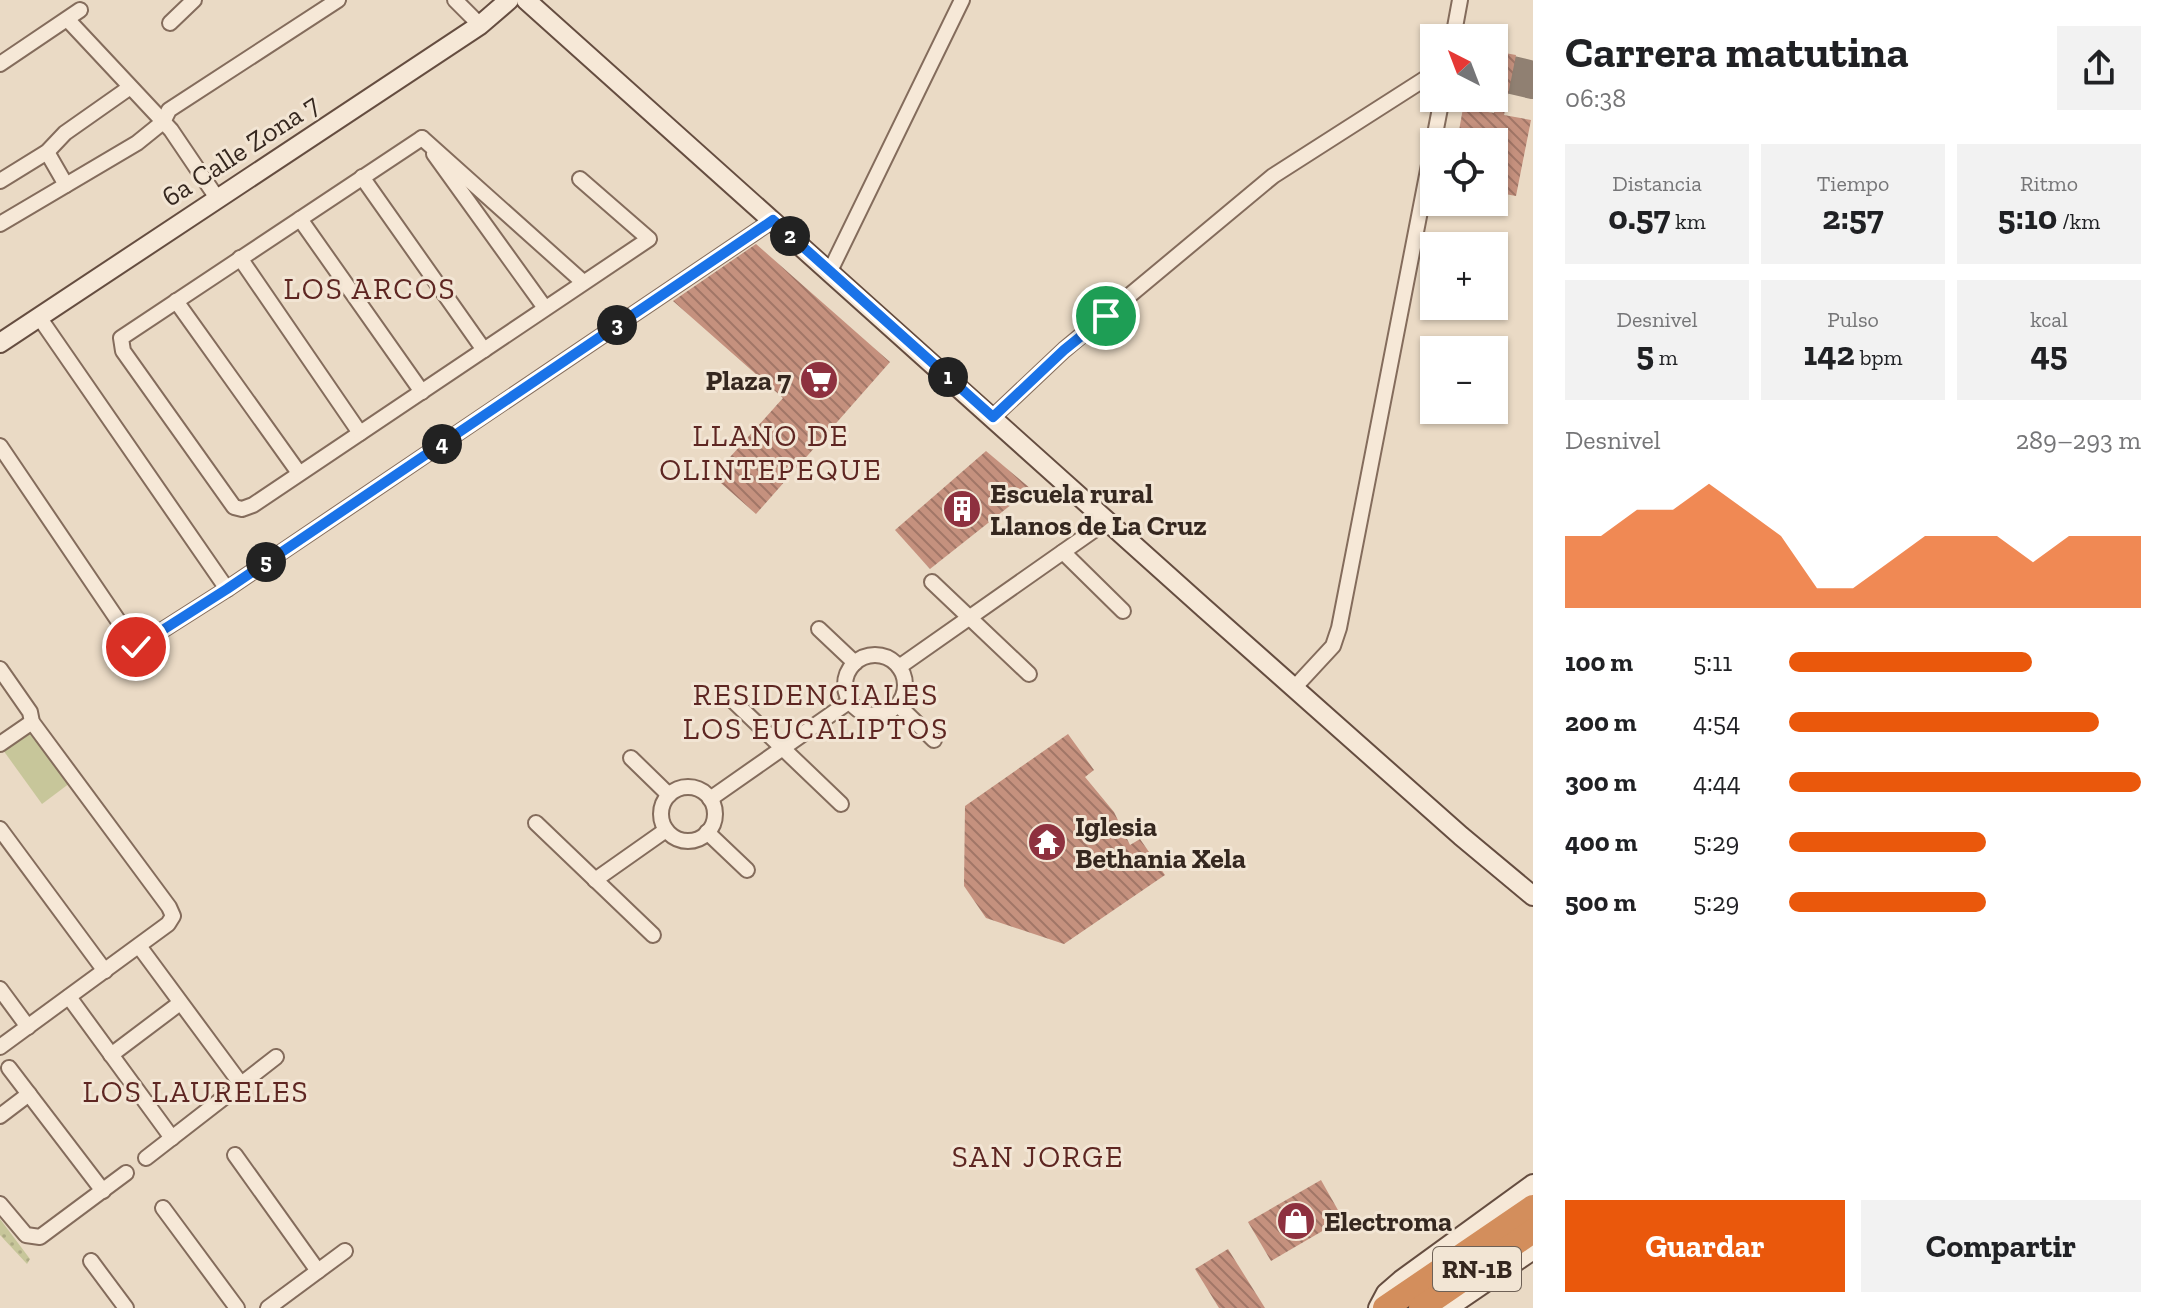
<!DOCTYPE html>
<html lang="es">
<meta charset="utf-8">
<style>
body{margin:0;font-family:"Zilla Slab",serif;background:#f2f2f2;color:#202124;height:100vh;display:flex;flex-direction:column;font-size:30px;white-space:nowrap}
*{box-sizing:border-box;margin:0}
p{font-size:26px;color:#757577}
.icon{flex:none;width:44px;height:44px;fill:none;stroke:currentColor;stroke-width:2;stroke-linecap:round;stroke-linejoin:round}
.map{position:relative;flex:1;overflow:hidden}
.drawer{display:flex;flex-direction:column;background:#fff;width:640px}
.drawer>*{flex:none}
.needle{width:52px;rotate:318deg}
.controls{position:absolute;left:1420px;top:24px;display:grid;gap:16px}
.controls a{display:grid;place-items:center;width:88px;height:88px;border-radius:0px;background:#fff;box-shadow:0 2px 6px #0004;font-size:40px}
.pin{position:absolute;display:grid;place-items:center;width:68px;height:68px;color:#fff;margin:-34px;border:4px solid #fff;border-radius:50%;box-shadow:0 2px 8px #0007}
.km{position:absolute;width:40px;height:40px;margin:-20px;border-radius:50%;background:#222;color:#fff;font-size:22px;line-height:40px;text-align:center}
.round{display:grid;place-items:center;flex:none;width:84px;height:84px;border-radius:0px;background:#f2f2f2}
.head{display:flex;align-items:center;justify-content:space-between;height:136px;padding:0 32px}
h1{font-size:44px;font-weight:800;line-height:60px}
.figures{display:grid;grid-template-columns:repeat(3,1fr);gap:12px;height:136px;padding:8px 32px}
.figures div{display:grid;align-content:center;border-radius:0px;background:#f2f2f2;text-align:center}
.figures b{font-size:34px;font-weight:800}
.figures small{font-size:22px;font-weight:400}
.figures p{font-size:22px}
.chart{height:224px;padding:16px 32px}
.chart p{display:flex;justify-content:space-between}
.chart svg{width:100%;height:144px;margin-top:8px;fill:#ea580c;opacity:.7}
.action{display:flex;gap:16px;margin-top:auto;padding:16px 32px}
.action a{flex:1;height:92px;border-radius:0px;background:#ea580c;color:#fff;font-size:32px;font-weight:800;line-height:92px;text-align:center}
.action a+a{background:#f2f2f2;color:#202124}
ul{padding:0 32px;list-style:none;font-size:26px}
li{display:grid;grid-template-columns:128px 96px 1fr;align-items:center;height:60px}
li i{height:20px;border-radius:10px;background:#ea580c}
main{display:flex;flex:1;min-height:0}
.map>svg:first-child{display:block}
.grass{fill:#c7c69a}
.park{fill:url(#park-dots)}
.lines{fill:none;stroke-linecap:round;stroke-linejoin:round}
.taxiway{stroke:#908072;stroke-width:38}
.building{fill:url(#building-back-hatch)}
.street-casing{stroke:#846c5c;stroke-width:18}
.secondary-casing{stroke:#654d40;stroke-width:22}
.highway-casing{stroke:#523b30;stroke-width:28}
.street{stroke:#f6e8d7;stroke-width:14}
.secondary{stroke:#f6e8d7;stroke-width:18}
.highway{stroke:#d38e5c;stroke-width:24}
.route-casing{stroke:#fff;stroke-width:16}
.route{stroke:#1a73e8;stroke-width:10}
.labels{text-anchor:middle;stroke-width:6;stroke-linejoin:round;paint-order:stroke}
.shield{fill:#f2e5d4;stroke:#6e6055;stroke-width:2}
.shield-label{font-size:26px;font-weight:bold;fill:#35271f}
.street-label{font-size:28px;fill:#35271f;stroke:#f2e5d4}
.poi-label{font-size:28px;font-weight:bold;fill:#35271f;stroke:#f2e5d4;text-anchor:start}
.neighbourhood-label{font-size:30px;letter-spacing:2px;fill:#5e2622;stroke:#f2e5d4}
</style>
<main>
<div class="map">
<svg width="1533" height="1308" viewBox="0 0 1533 1308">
<defs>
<pattern id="park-dots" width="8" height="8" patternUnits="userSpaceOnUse" patternTransform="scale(2)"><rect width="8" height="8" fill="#c7c69a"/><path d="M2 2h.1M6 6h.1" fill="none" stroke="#acaa84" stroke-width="1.8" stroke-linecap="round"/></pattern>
<pattern id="building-back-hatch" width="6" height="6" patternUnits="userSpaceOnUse" patternTransform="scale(2)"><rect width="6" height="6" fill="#c5917e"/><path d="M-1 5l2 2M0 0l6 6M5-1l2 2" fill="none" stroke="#a17667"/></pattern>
</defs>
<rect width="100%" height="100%" fill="#eadac5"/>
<path class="grass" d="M31 730 70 783 42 804 3 750Z"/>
<path class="park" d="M0 1219 30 1259 27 1264 0 1235Z"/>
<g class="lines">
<path class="taxiway" d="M1512 75 1533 80"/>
</g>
<g class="building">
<path d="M1494 51 1516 55 1504 115 1531 120 1516 196 1494 192V142H1457L1463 108 1494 113Z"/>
<path d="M756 244 890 362 756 514 713 476 783 398 673 301Z"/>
<path d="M986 451 1031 489 930 569 895 530Z"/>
<path d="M1068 734 1094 770 1085 777 1114 812 1130 845 1140 839 1165 875 1064 944 986 918 964 886 965 806Z"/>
<path d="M1321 1180 1343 1219 1271 1261 1248 1222Z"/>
<path d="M1228 1249 1265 1308H1219L1195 1269Z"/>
</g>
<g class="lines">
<defs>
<g id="street">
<path d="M455 0 480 25"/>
<path d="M68 20 171 130 217 198"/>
<path d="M170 23 194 0"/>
<path d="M1453 38 1460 0"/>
<path d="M0 64 80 10"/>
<path d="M422 138 121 338 123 351 234 507 242 509 253 505 649 239 580 179"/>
<path d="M422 138 583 282"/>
<path d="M47 152 66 185"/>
<path d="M434 154 545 308"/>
<path d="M362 177 484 350"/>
<path d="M0 181 47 152 65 133 129 88"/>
<path d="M300 219 422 392"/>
<path d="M0 224 137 143 163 122 169 110 338 0"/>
<path d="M240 258 360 433"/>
<path d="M830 271 962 0"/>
<path d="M176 301 299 473"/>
<path d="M39 317 227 589"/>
<path d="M993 417 1064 350 1273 176 1434 73"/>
<path d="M0 446 136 647 227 589 773 220"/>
<path d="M1063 552 1123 611"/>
<path d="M932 582 1029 674"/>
<path d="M819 629 855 663"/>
<circle cx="875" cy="685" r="30"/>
<path d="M899 667 1107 521"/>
<path d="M0 669 30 712 32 722 169 907 173 916 168 924 0 1047"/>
<path d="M1295 687 1333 646 1339 628 1442 98"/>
<path d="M725 693 841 804"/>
<path d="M898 705 934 740"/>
<path d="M0 744 32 722"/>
<path d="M631 758 669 795"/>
<circle cx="688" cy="814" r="27"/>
<path d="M710 799 850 701"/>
<path d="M536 823 653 935"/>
<path d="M0 829 105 971"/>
<path d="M707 832 747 870"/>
<path d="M595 880 666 830"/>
<path d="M139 946 241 1084"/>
<path d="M0 989 28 1027"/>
<path d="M69 997 172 1138"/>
<path d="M111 1055 180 1003"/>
<path d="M9 1068 103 1191"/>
<path d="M0 1116 29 1094"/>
<path d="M235 1155 318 1271"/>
<path d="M146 1158 276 1057"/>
<path d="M0 1204 26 1235 40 1237 126 1173"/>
<path d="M163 1208 237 1308"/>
<path d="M91 1261 126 1308"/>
<path d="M268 1308 345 1251"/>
</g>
<g id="secondary">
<path d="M526 0 1204 608 1461 836 1533 896"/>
<path d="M0 343 480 25 509 0"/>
<path d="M1378 1308 1386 1293 1401 1280 1533 1184"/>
<path d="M1448 1308 1533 1250"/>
</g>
<g id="highway">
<path d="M1385 1308 1533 1207"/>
<path d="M1421 1308 1533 1231"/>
</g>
</defs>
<use href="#street" class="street-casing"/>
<use href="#secondary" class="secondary-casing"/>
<use href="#highway" class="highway-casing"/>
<use href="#street" class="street"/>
<use href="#secondary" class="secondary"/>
<use href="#highway" class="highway"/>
</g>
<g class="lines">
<defs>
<path id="route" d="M136 647 227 589 773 220 993 417 1064 350 1106 316"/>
</defs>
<use href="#route" class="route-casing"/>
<use href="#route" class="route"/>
</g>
<defs>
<symbol id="supermarket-disc" viewBox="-11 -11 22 22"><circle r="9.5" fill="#8e313f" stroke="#f2e5d4"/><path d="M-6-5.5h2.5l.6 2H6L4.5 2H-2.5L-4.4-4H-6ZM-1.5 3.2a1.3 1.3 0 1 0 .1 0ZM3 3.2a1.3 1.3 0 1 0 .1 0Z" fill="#fff"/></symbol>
<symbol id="building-disc" viewBox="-11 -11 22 22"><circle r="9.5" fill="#8e313f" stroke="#f2e5d4"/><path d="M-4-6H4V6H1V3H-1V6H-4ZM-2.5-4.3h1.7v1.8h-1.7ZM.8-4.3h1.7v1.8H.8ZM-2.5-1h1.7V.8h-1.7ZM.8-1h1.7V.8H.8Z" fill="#fff"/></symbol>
<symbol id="temple-disc" viewBox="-11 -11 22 22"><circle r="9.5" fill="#8e313f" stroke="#f2e5d4"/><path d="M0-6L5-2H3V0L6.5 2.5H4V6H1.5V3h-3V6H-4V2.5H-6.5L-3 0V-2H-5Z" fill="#fff"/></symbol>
<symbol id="shop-disc" viewBox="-11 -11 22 22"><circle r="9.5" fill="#8e313f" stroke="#f2e5d4"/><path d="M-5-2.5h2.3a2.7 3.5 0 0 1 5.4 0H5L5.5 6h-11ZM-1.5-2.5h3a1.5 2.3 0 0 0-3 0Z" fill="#fff"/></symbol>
</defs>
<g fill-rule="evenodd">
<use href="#supermarket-disc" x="797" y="358" width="44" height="44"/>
<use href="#building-disc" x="940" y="487" width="44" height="44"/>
<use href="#temple-disc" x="1025" y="820" width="44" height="44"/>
<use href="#shop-disc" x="1274" y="1199" width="44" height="44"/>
</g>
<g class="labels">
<rect class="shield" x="1433" y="1247" width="88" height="44" rx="6"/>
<g class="shield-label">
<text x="1477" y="1278">RN-1B</text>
</g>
<g class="street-label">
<text transform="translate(240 150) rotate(-33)" y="10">6a Calle Zona 7</text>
</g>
<g class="poi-label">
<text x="791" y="390" text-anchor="end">Plaza 7</text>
<text x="990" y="503">Escuela rural<tspan x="990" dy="32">Llanos de La Cruz</tspan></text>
<text x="1075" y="836">Iglesia<tspan x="1075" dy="32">Bethania Xela</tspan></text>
<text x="1324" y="1231">Electroma</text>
</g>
<g class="neighbourhood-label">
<text x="370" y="299">LOS ARCOS</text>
<text x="771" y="446">LLANO DE<tspan x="771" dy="34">OLINTEPEQUE</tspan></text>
<text x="816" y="705">RESIDENCIALES<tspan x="816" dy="34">LOS EUCALIPTOS</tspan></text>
<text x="196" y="1102">LOS LAURELES</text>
<text x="1038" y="1167">SAN JORGE</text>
</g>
</g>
</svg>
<div class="controls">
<a><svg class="needle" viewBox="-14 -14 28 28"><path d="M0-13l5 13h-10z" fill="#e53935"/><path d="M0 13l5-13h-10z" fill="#757577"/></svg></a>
<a><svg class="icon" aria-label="locate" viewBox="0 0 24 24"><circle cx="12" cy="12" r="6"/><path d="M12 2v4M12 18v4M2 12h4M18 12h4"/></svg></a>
<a>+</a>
<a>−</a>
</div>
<div class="pin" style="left:1106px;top:316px;background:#1e9e55"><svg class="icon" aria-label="arrive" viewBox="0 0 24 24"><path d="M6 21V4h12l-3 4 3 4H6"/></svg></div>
<div class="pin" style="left:136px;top:647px;background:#d93025"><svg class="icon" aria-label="check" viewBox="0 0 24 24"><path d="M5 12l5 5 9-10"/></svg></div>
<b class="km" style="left:948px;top:377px">1</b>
<b class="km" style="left:790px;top:236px">2</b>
<b class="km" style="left:617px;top:325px">3</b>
<b class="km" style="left:442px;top:444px">4</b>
<b class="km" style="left:266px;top:562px">5</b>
</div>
<section class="drawer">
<div class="head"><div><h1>Carrera matutina</h1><p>06:38</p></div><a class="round"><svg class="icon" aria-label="share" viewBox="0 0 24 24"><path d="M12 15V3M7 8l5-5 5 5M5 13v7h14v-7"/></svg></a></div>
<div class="figures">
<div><p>Distancia</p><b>0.57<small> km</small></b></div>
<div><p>Tiempo</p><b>2:57</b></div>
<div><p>Ritmo</p><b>5:10<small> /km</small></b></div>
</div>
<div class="figures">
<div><p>Desnivel</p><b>5<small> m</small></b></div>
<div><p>Pulso</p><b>142<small> bpm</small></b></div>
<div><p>kcal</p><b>45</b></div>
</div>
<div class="chart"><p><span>Desnivel</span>289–293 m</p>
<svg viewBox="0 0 160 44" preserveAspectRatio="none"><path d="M0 44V22L10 22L20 14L30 14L40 6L50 14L60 22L70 38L80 38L90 30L100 22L110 22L120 22L130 30L140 22L150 22L160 22V44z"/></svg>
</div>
<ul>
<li><b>100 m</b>5:11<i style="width:69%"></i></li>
<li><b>200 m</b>4:54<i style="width:88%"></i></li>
<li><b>300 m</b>4:44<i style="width:100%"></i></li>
<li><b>400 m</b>5:29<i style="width:56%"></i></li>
<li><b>500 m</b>5:29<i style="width:56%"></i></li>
</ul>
<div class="action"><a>Guardar</a><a>Compartir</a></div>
</section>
</main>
